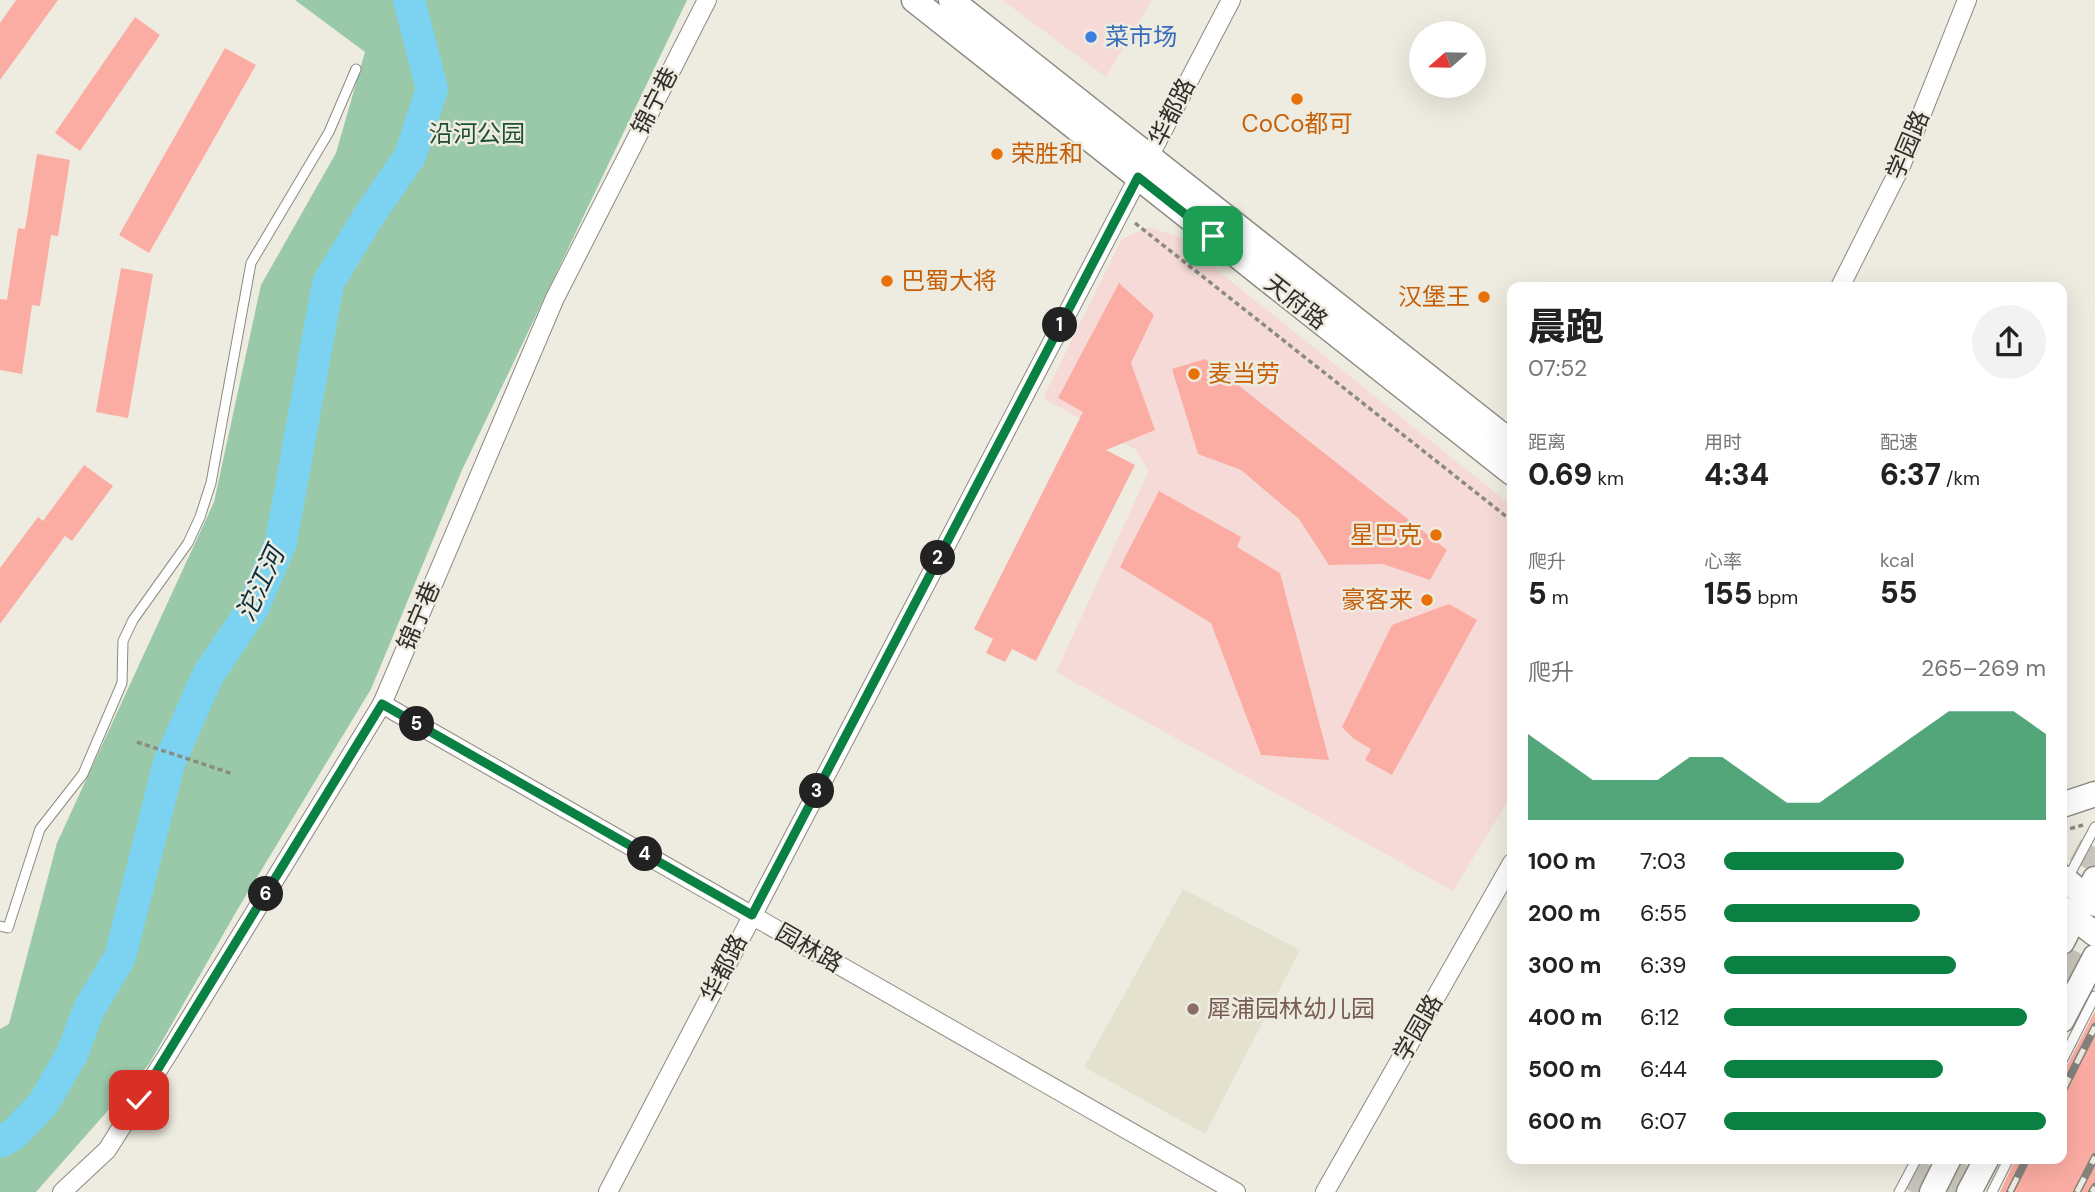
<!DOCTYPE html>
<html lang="zh">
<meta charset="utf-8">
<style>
body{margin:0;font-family:"DM Sans","Noto Sans SC",sans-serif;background:#f2f2f2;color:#222;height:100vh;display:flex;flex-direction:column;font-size:26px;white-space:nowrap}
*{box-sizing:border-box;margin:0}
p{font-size:23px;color:#767676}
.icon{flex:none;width:38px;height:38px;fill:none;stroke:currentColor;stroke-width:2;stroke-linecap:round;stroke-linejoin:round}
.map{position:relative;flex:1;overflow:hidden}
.drawer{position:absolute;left:1507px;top:282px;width:560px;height:882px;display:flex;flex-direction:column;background:#fff;border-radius:14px;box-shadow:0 7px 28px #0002}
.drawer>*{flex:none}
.needle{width:46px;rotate:250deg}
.tools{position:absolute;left:1409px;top:21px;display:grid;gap:14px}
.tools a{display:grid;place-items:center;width:77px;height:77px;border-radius:50%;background:#fff;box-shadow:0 7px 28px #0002;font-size:35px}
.pin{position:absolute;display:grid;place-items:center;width:60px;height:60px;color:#fff;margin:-30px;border-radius:14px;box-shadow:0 4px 10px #0006}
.km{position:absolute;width:35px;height:35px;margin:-18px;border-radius:50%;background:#222;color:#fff;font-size:19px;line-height:35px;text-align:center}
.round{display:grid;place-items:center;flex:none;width:74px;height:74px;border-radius:37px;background:#f2f2f2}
.head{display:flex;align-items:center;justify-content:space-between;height:119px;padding:0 21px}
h1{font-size:38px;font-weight:800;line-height:52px}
.figures{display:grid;grid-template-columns:repeat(3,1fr);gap:10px;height:119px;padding:7px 21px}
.figures div{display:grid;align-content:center}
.figures b{font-size:30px;font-weight:800}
.figures small{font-size:19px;font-weight:400}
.figures p{font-size:19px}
.chart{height:196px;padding:14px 21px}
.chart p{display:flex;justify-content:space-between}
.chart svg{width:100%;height:126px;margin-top:7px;fill:#0b8043;opacity:.7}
ul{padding:0 21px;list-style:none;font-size:23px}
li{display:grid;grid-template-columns:112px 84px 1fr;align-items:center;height:52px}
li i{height:18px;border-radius:9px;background:#0b8043}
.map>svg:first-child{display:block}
.commercial{fill:#f5dad7}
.built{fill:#e5e1cf}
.green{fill:#99c9a9}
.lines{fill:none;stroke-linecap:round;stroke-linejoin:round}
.river{stroke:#7bd3f1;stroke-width:32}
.building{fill:#fcada3}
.highway-tunnel{stroke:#c8c5bc;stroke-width:32;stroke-dasharray:32 16;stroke-linecap:butt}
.lane-casing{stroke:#8c8a80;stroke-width:11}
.street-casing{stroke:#8c8a80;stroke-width:20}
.secondary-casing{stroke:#8c8a80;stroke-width:27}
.path{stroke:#8c8b83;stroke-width:3.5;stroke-dasharray:5 3.5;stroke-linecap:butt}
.lane{stroke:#fff;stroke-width:9}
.street{stroke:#fff;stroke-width:18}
.secondary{stroke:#fff;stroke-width:24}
.rail-casing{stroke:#84827b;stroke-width:8}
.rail{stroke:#eeebe0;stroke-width:5;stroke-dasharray:16;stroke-linecap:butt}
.route-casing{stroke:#fff;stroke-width:14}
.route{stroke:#0b8043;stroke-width:9}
.shop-dot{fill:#3f7fe0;stroke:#eeebe0;stroke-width:2.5}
.food-dot{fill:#e8710a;stroke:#eeebe0;stroke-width:2.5}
.education-dot{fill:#8d6e63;stroke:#eeebe0;stroke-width:2.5}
.labels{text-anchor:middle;stroke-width:5;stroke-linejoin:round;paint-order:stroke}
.shop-label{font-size:24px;fill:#366cbe;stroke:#eeebe0;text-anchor:start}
.street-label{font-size:24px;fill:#302f2b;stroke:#eeebe0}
.food-label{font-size:24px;fill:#c56008;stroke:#eeebe0;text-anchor:start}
.park-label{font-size:24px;fill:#1c5032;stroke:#eeebe0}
.education-label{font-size:24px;fill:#785e54;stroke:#eeebe0;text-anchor:start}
.water-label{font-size:26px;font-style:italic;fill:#05303d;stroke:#eeebe0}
</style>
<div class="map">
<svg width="2095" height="1192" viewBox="0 0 2095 1192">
<rect width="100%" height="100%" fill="#eeebe0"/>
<g class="commercial">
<path d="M1002 0H1152L1106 77Z"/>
<path d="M1149 227 1185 239 1218 271 1512 506V794L1453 891 1056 672 1149 471 1135 449 1043 398 1122 239Z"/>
</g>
<path class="built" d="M1183 889 1300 950 1205 1134 1084 1067Z"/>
<path class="green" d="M295 0H687L462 470 371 689 236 912 149 1064 36 1192H0V1029L9 1024 57 843 214 502 261 285 336 153 365 52Z"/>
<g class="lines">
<path class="river" d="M0 1142 14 1134 43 1104 72 1054 89 1009 120 957 169 763 208 675 253 608 281 542 328 283 368 217 410 156 432 89 409 0"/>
</g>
<g class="building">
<path d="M16 0H58L0 80V23Z"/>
<path d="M135 17 160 35 80 151 55 133Z"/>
<path d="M225 48 256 65 149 253 119 235Z"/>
<path d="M37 154 70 160 58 236 51 235 40 306 32 305 22 374 0 370V299L7 300 18 228 25 229Z"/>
<path d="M121 268 153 274 128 418 96 412Z"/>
<path d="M1119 283 1154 315 1131 363 1155 430 1106 450 1135 465 1036 661 1012 649 1005 662 986 653 993 639 974 629 1083 412 1058 398Z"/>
<path d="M1205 359 1447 550 1430 580 1383 564 1329 565 1299 519 1241 470 1198 454 1172 369Z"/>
<path d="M84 465 113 486 72 541 65 536 0 624V568L38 517 43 521Z"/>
<path d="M1159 491 1241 537 1237 547 1280 573 1329 760 1261 755 1211 623 1120 567Z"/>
<path d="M1449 604 1477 620 1392 775 1365 760 1371 749 1354 739 1342 727 1392 625Z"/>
<path d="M2095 1011V1192H2000L2016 1158H2062V1068L2068 1064Z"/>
</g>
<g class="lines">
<g class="highway-tunnel">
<path d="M2062 910 2095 847"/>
<path d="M2062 980 2095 916"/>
<path d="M1912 1192 1930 1158"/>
<path d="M1949 1192 1967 1158"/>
</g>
<defs>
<g id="lane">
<path d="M2068 878 2095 827"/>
<path d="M0 926 8 928 40 829 83 774 122 683 123 641 133 620 188 543 200 517 211 483 251 263 329 132 356 69"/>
<path d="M2062 1061 2095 996"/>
<path d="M1899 1192 1917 1158"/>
<path d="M1992 1192 2009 1158"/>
</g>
<g id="street">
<path d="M1840 287 1901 166 1967 0"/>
<path d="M382 704 1236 1192"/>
<path d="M62 1192 107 1150 170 1051 382 704 555 298 707 0"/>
<path d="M608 1192 1231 0"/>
<path d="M1325 1192 1512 863"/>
</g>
<g id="secondary">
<path d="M914 0 1512 473"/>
<path d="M951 0 1512 443"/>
<path d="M2062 805 2095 794"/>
<path d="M2062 877 2095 904"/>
<path d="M2062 908 2095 934"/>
<path d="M2062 942 2095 879"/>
<path d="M2062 1020 2095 957"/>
<path d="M1932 1192 1949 1158"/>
<path d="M1969 1192 1987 1158"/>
</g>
</defs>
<use href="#lane" class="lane-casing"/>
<use href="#street" class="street-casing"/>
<use href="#secondary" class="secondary-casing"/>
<g class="path">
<path d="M1135 223 1512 521"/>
<path d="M137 742 233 774"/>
<path d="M2062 831 2083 825"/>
</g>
<use href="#lane" class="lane"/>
<use href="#street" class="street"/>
<use href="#secondary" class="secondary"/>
<defs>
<g id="rail">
<path d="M2062 1092 2095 1027"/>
<path d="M2010 1192 2027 1158"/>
<path d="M2077 1192 2095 1157"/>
<path d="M2092 1192 2095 1187"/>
</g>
</defs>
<use href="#rail" class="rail-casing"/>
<use href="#rail" class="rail"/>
</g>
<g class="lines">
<defs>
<path id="route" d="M139 1100 382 704 752 915 1138 177 1213 236"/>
</defs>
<use href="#route" class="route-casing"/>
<use href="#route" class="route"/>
</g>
<circle class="shop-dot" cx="1091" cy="37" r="7"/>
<g class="food-dot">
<circle cx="1297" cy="99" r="7"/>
<circle cx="997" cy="154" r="7"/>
<circle cx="887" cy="281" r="7"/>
<circle cx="1484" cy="297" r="7"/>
<circle cx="1194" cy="374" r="7"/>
<circle cx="1436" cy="535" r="7"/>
<circle cx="1427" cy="600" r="7"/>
</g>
<circle class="education-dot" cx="1193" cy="1009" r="7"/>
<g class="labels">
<g class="shop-label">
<text x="1105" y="45">菜市场</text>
</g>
<g class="street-label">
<text transform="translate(655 101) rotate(-63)" y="8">锦宁巷</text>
<text transform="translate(1172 112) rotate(-63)" y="8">华都路</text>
<text transform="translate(1908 145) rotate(-67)" y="8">学园路</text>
<text transform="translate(1296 302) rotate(38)" y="8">天府路</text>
<text transform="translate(419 616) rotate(-67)" y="8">锦宁巷</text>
<text transform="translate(809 948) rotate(30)" y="8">园林路</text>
<text transform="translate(724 968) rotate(-63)" y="8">华都路</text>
<text transform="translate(1418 1028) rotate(-60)" y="8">学园路</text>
</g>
<g class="food-label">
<text x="1297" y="132" text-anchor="middle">CoCo都可</text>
<text x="1011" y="162">荣胜和</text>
<text x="901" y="289">巴蜀大将</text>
<text x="1470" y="305" text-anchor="end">汉堡王</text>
<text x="1208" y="382">麦当劳</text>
<text x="1422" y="543" text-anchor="end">星巴克</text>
<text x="1413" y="608" text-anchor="end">豪客来</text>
</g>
<g class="park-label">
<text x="477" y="142">沿河公园</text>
</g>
<g class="education-label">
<text x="1207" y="1017">犀浦园林幼儿园</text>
</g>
<g class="water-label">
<text transform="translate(260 584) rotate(-65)" y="9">沱江河</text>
</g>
</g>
</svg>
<div class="tools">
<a><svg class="needle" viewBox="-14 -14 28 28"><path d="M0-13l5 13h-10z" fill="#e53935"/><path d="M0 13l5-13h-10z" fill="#767676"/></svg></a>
</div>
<div class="pin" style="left:1213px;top:236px;background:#1e9e55"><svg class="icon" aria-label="arrive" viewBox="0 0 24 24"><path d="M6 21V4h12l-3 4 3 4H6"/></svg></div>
<div class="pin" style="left:139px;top:1100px;background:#d93025"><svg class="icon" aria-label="check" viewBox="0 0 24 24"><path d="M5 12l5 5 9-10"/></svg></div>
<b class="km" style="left:1060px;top:325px">1</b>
<b class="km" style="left:938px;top:558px">2</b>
<b class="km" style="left:817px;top:791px">3</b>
<b class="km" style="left:645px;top:854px">4</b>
<b class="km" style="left:417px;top:724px">5</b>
<b class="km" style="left:266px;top:894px">6</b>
<section class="drawer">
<div class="head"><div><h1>晨跑</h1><p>07:52</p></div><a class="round"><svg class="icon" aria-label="share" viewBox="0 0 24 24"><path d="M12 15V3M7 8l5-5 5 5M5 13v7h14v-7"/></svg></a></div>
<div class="figures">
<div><p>距离</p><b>0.69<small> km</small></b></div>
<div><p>用时</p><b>4:34</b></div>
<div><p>配速</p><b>6:37<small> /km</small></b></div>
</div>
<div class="figures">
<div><p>爬升</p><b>5<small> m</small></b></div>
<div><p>心率</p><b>155<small> bpm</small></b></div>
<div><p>kcal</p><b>55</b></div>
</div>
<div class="chart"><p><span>爬升</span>265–269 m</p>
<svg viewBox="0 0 160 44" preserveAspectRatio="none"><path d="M0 44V14L10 22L20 30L30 30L40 30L50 22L60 22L70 30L80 38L90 38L100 30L110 22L120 14L130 6L140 6L150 6L160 14V44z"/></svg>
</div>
<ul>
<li><b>100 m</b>7:03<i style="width:56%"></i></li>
<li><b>200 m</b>6:55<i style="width:61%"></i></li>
<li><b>300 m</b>6:39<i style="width:72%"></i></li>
<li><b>400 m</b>6:12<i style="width:94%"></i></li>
<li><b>500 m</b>6:44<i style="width:68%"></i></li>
<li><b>600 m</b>6:07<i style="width:100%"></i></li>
</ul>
</section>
</div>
